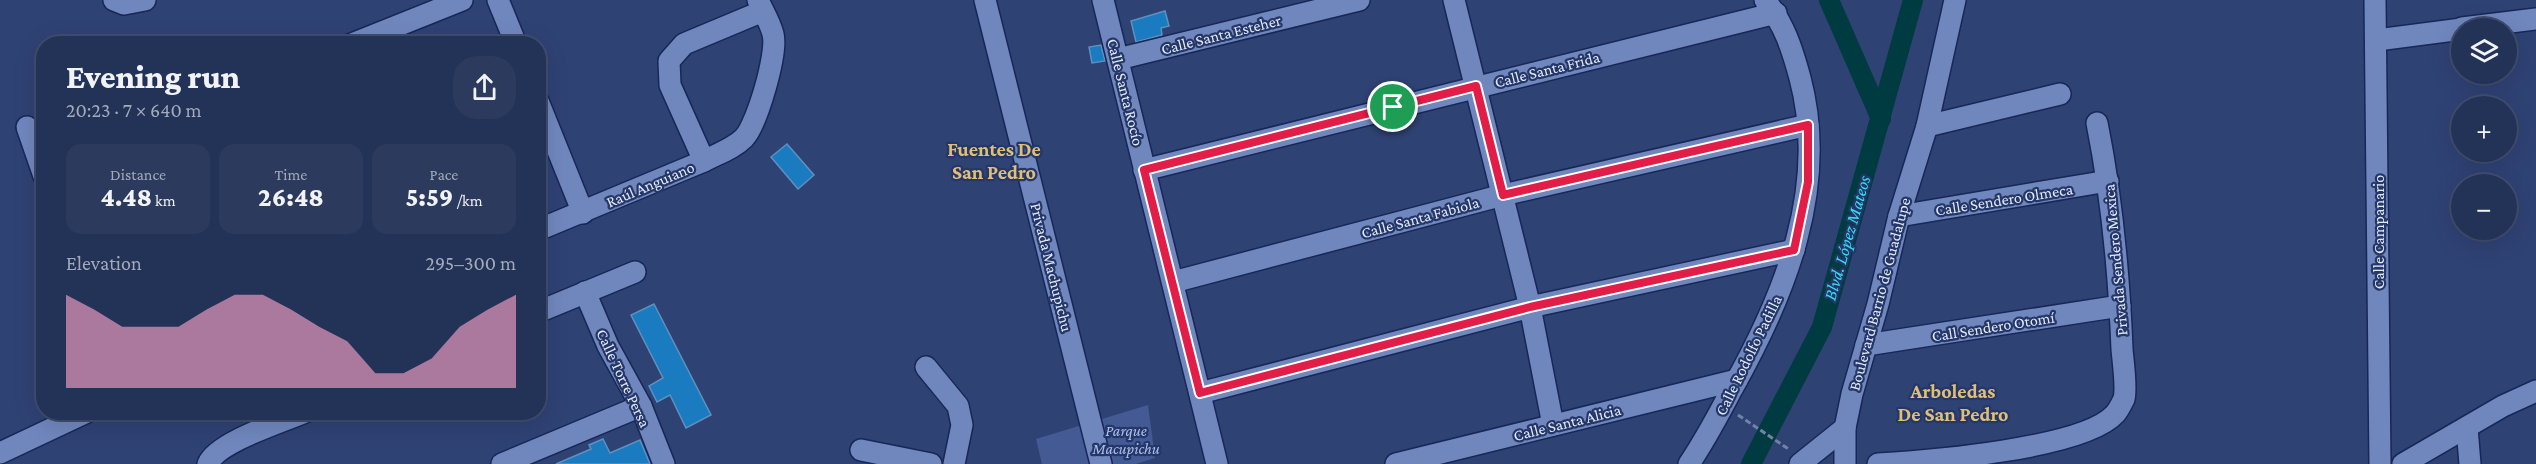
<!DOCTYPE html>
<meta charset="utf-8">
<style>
body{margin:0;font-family:"Crimson Pro",serif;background:#2b3a5d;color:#f1f3f6;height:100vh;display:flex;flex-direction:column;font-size:22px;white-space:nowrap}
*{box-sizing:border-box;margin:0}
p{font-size:20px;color:#a3aaba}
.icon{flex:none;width:33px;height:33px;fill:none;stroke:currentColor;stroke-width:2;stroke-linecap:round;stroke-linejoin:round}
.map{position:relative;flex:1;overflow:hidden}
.panel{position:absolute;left:36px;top:36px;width:510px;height:384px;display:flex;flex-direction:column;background:#233257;border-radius:24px;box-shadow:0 6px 24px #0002,0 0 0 2px #404d6d}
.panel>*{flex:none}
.tools{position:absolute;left:2451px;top:18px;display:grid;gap:12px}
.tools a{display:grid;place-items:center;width:66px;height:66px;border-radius:50%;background:#233257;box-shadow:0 6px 24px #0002,0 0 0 2px #404d6d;font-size:30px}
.pin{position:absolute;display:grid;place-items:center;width:51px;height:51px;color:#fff;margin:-26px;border:3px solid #fff;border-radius:50%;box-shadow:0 2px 6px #0007}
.round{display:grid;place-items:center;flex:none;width:63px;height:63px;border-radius:24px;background:#2b3a5d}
.overview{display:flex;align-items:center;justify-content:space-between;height:102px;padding:0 30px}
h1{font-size:33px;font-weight:800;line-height:45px}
.figures{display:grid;grid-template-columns:repeat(3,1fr);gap:9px;height:102px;padding:6px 30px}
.figures div{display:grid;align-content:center;border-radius:15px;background:#2b3a5d;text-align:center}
.figures b{font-size:26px;font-weight:800}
.figures small{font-size:16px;font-weight:400}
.figures p{font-size:16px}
.chart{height:168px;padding:12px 30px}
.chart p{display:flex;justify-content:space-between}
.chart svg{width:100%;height:108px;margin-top:6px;fill:#e797bd;opacity:.7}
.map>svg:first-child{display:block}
.green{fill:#435a95}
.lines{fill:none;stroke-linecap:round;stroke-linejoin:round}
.canal{stroke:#003b41;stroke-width:20}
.building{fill:#1a7bc1;stroke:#5e91bf;stroke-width:1.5}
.minor-casing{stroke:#172757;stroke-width:24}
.path{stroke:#7282a7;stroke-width:3;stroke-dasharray:6 3;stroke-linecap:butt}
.minor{stroke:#7087be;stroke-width:21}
.route-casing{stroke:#fff;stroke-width:12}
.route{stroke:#e11d48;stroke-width:8}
.labels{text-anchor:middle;stroke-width:4.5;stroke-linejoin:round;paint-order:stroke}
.street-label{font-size:16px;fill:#e1eafc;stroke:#253768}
.park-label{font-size:16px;font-style:italic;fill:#acbfeb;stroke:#253768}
.water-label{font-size:18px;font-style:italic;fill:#32dff2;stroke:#253768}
.quarter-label{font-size:20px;font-weight:bold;fill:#e0c076;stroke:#253768}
</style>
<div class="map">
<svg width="2536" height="464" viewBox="0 0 2536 464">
<rect width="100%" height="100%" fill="#2f4274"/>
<path class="green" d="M1148 405 1155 458 1136 464H1042L1036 439Z"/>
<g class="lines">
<g class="canal">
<path d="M1829 0 1881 119"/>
<path d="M1751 464 1822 327 1913 0"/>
</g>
</g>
<g class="building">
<path d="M1165 11 1169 26 1161 28 1162 35 1136 42 1131 21Z"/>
<path d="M1101 45 1105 61 1092 63 1089 47Z"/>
<path d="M787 144 814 175 798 189 771 157Z"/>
<path d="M654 304 711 415 686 428 670 395 657 402 649 386 663 378 631 315Z"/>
<path d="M603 439 610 453 640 440 650 464H556L591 449 589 445Z"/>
</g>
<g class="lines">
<defs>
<g id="minor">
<path d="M114 0 124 4 145 0"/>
<path d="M498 0 516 44"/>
<path d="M985 0 1101 464"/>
<path d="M1103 0 1217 464"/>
<path d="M1454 0 1530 307 1553 425"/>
<path d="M2375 0 2380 464"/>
<path d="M2462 28 2536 19"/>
<path d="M2377 40 2462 29"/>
<path d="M352 44 462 0"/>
<path d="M1118 59 1359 0"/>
<path d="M538 101 583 213"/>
<path d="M1927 126 2060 94"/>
<path d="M27 127 44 176"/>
<path d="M704 161 670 85 669 61 684 44 763 11"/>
<path d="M1144 170 1776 13"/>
<path d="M1899 216 2108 181"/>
<path d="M538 230 704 161C717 154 733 149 744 138 757 124 778 53 773 34 770 22 763 11 758 0"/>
<path d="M1173 282 1503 195 1808 125"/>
<path d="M585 292 608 346 641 406 664 464"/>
<path d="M538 312 635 272"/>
<path d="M1866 345 2120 306"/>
<path d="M926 367 958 406 962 425 954 464"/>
<path d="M1200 393 1530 307 1794 250"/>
<path d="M2467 428 2470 464"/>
<path d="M861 450 931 464"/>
<path d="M0 453 87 412"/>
<path d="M208 464C217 442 282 422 305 412"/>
<path d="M502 464 641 406"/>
<path d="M1396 464 1737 380"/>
<path d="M1689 464C1705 440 1719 414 1732 389 1785 295 1829 187 1800 78 1792 48 1784 24 1765 0"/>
<path d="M1800 464 1845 428"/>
<path d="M1845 464V428L1852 394 1878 304 1899 216 1927 126 1955 0"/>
<path d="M1878 464C1927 461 2083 449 2115 414 2118 411 2122 403 2124 399 2127 387 2123 362 2122 349 2119 273 2112 198 2097 123"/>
<path d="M2403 464 2503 406 2536 391"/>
</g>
</defs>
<use href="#minor" class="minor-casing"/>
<path class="path" d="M1738 415 1790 450"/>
<use href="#minor" class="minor"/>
</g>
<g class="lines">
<defs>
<path id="route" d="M1476 86 1503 195 1808 125V182L1794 250 1530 307 1200 393 1144 170Z"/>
</defs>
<use href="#route" class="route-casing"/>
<use href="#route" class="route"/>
</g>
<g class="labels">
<g class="street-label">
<text transform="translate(1221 34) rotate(-14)" y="6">Calle Santa Esteher</text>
<text transform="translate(1547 69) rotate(-14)" y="6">Calle Santa Frida</text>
<text transform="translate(1126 92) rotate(76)" y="6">Calle Santa Rocío</text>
<text transform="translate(650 184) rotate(-23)" y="6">Raúl Anguiano</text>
<text transform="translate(2004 199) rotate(-9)" y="6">Calle Sendero Olmeca</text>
<text transform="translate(1420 217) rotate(-15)" y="6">Calle Santa Fabiola</text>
<text transform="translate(2378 232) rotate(-90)" y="6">Calle Campanario</text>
<text transform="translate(2115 260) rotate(-95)" y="6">Privada Sendero Mexica</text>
<text transform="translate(1052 267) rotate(76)" y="6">Privada Machupichu</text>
<text transform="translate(1879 294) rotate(-75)" y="6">Boulevard Barrio de Guadalupe</text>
<text transform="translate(1993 326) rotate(-9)" y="6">Call Sendero Otomí</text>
<text transform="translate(1748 355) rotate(-64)" y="6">Calle Rodolfo Padilla</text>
<text transform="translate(624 378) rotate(65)" y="6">Calle Torre Persa</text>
<text transform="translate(1567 422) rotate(-14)" y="6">Calle Santa Alicia</text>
</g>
<g class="park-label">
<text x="1126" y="436">Parque<tspan x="1126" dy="18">Macupichu</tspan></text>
</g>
<g class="water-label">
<text transform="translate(1847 238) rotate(-74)" y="6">Blvd. López Mateos</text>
</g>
<g class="quarter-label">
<text x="994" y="156">Fuentes De<tspan x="994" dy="23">San Pedro</tspan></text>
<text x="1953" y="398">Arboledas<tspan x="1953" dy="23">De San Pedro</tspan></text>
</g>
</g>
</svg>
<div class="tools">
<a><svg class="icon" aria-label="layers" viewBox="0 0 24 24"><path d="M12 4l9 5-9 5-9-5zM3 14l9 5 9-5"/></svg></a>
<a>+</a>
<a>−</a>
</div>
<div class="pin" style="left:1393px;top:107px;background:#1e9e55"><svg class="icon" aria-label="arrive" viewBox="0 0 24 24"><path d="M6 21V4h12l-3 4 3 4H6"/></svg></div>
<section class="panel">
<div class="overview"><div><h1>Evening run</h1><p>20:23 · 7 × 640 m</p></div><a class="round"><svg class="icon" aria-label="share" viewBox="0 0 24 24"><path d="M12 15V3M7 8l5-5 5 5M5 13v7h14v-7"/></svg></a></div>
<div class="figures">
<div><p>Distance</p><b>4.48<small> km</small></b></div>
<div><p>Time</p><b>26:48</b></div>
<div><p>Pace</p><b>5:59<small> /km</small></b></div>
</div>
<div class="chart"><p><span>Elevation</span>295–300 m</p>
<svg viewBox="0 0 160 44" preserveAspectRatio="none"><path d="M0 44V6L10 12L20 19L30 19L40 19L50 12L60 6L70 6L80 12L90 19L100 25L110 38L120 38L130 32L140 19L150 12L160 6V44z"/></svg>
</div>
</section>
</div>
